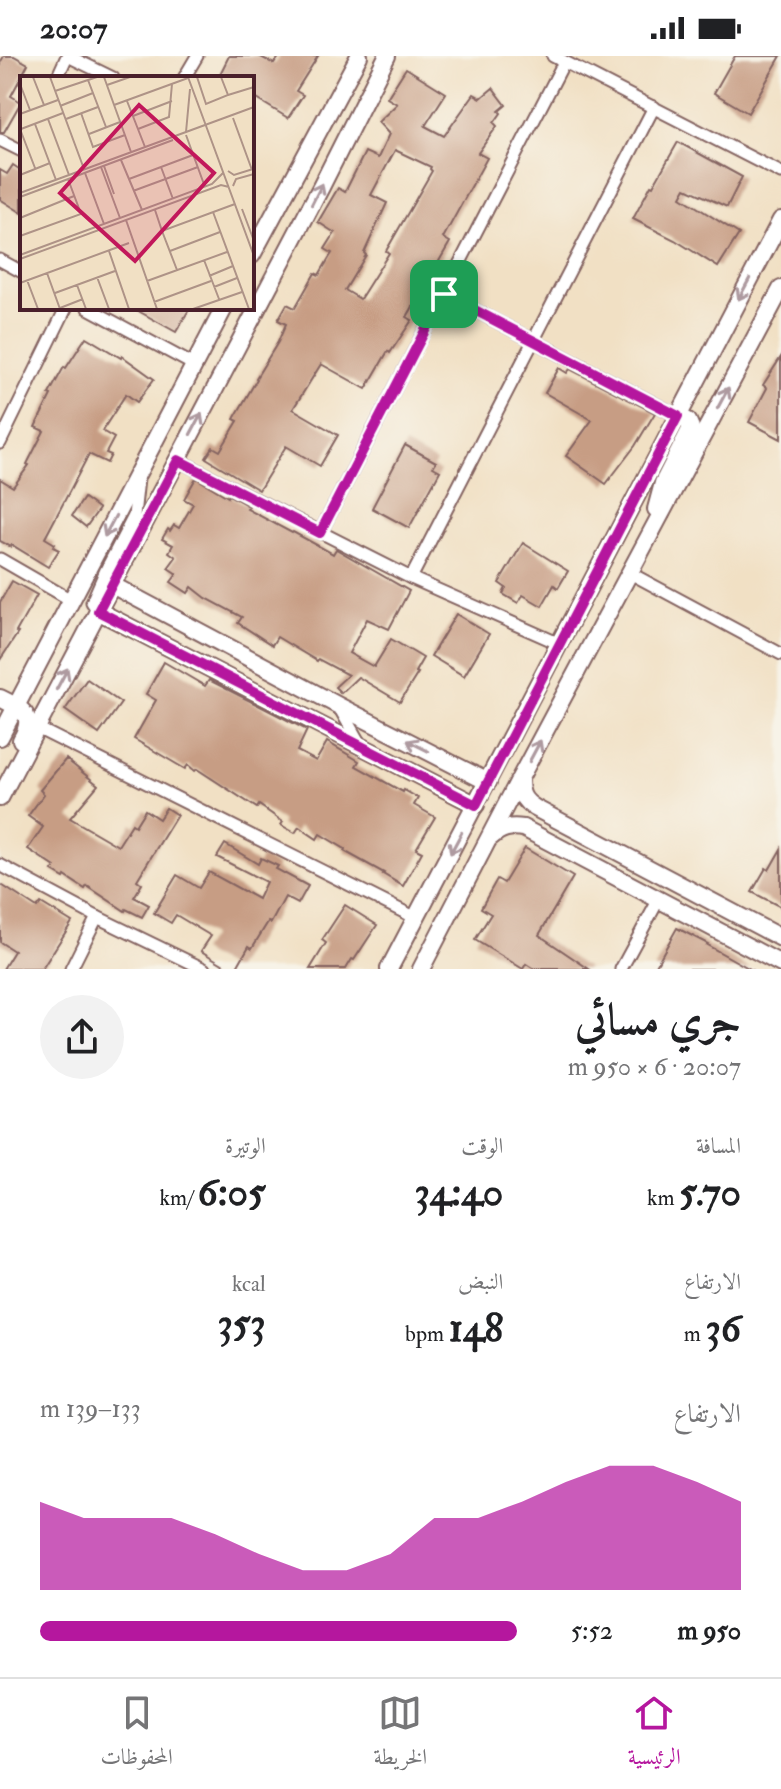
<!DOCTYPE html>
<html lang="ar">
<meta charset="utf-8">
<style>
body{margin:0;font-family:"IM FELL Double Pica",Amiri,serif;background:#f2f2f2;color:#202124;direction:rtl;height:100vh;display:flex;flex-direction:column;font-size:30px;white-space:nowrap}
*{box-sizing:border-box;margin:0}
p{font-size:26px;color:#757577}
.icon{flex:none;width:44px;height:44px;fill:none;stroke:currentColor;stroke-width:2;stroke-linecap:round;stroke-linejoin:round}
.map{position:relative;height:913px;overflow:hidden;direction:ltr}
.drawer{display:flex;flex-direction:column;background:#fff;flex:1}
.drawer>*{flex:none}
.pin{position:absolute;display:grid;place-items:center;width:68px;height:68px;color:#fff;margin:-34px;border-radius:16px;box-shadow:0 4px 12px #0006}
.round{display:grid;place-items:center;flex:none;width:84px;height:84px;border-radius:42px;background:#f2f2f2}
.head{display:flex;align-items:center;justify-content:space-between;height:136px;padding:0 40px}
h1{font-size:44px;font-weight:700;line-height:60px}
.stats{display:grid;grid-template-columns:repeat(3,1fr);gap:12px;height:136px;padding:8px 40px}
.stats div{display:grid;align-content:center}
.stats b{font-size:40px;font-weight:700}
.stats small{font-size:22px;font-weight:400}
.stats p{font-size:22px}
.chart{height:224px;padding:16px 40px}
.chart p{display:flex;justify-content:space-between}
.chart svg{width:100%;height:144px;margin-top:8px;fill:#b5179e;opacity:.7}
ul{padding:0 40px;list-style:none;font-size:26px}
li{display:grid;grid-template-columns:128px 96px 1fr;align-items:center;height:60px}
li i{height:20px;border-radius:10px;background:#b5179e}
.status{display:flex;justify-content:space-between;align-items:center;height:56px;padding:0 40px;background:#fff;direction:ltr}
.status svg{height:22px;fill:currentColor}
.tabs{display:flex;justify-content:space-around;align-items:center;height:112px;border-top:2px solid #e0e0e0;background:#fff;font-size:22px;color:#757577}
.tabs a{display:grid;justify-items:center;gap:4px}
.tabs .active{color:#b5179e}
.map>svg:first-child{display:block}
.building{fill:#c79d84;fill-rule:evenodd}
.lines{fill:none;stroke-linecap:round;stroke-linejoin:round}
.street-casing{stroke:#846361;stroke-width:15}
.secondary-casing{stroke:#846361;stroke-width:20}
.street{stroke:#fff;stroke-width:11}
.secondary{stroke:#fff;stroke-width:16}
.oneway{stroke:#ae9aa0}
.route-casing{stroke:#fff;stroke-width:16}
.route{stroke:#b5179e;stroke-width:10}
.inset-road{fill:none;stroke:#ae9387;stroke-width:2}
.view{fill:#c2185b;fill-opacity:0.15;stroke:#c2185b;stroke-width:4}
.inset-edge{fill:none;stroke:#4a1f2b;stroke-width:4}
</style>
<div class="status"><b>20:07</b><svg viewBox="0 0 49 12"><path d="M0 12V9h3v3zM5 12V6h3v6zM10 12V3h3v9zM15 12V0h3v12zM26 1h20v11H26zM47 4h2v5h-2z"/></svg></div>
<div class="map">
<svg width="781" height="913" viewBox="0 0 781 913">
<rect width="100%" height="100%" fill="#f7f3e8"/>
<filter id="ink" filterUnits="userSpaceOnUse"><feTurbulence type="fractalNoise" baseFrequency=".0125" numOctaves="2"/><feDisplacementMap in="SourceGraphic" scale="16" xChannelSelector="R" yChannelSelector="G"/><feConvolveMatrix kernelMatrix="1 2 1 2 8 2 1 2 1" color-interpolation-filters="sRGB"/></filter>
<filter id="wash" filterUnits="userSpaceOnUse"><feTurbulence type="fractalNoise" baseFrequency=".006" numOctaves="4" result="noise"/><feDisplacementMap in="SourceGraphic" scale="32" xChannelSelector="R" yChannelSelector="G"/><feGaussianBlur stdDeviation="1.8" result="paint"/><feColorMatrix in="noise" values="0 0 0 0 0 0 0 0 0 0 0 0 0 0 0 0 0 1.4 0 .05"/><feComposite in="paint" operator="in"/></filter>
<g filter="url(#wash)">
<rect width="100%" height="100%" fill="#f1e0c4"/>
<g id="blocks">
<g class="building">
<path d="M4 0H14L28 8 11 40 21 46 4 76H0V7Z"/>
<path d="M229 0H259L274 8 280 0H318L296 35 303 39 288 62 252 40V22H218Z"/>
<path d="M735 0H781L748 57 714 37Z"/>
<path d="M406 12 446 37 425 70 444 80 474 38 481 42 493 32 506 49 499 55 501 57 494 67 497 70 478 97 487 102 443 182 450 186 407 261 412 264 390 297 388 295 366 333 321 308 293 353 338 379 320 410 286 390 259 434 206 402 213 391 220 395 238 365 234 363 257 323 256 322 278 286 286 268 278 264 287 248 295 252 315 217 319 219 332 197 325 193 335 177 318 166 338 132 345 136 365 96 378 102 389 78 378 66 397 48 387 42ZM395 94 431 111 430 113 432 115 386 195 389 197 360 243 345 234 366 199 364 197 387 147 371 139Z"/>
<path d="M678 86 742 121 727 151 686 132 681 141 739 178 718 211 675 184 633 163 651 129 653 130Z"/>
<path d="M13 109 22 115V157L0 143V114L7 118Z"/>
<path d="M133 252H190L176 276Z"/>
<path d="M86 281 121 302 122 300 154 323 137 346 126 338 102 375 114 382 106 397 111 399 107 407 89 398 45 482 55 488 53 491 59 494 48 511 12 489 11 491 0 485V423L13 431 29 409 27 408 44 375 35 371 51 339 49 338 64 311 66 312Z"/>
<path d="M781 301V383L749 366 767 332 763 329Z"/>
<path d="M559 312 567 317 570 313 655 357 635 390 606 428 566 400 592 364 545 337Z"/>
<path d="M405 389 436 406 433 411 440 415 409 472 372 452Z"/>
<path d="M196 422 228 441 229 439 249 450 247 453 292 477 293 476 333 498 336 493 409 535 389 573 367 563 349 597 374 611 391 583 423 602 415 616 418 617 400 646 358 621 341 637 335 631 348 619 318 603 317 605 277 581 272 589 238 567 242 561 206 542 192 531 188 537 171 526 177 518 168 512 176 501 169 496 173 489 162 483 168 473 170 475 174 469 179 472 193 448 184 443Z"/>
<path d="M84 442 99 453 86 471 72 460Z"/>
<path d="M523 487 568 515 558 532 554 529 542 550 523 539 518 547 503 538 506 532 499 527Z"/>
<path d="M12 525 37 539 16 576 18 577 0 604V546Z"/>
<path d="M456 558 489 578 464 620 431 600Z"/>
<path d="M164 606 205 630 209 624 307 674 297 695 316 705 327 686 359 705 356 710 403 736 404 734 418 742 414 749 435 761 416 793 422 796 403 830 383 818 384 817 344 795 345 793 320 778 317 783 299 771 295 777 281 769 283 766 259 749 257 752 197 713 195 715 188 709 185 713 134 683 156 644 146 638Z"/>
<path d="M87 623 121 647 99 678 65 654Z"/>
<path d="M66 703 98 729 70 762 118 790 132 768 135 770 145 754 159 763 166 752 177 759 137 824 142 828 134 841 149 849 142 861 126 853 125 855 87 830 85 833 65 820 64 822 52 815 55 811 28 793 43 771 28 760 44 738 40 734Z"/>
<path d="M225 788 258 808 261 802 278 810 276 813 308 830 298 848 285 841 271 867 268 866 252 892 249 890 236 913H231L201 895 211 880 176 859 171 867 154 857 177 819 199 832 209 816 258 843 266 826 217 801Z"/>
<path d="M525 792 573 821 539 879 589 913H534L526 908 523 913 475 884 491 858 481 852 497 823 504 827Z"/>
<path d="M781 793V851L752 836 766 812 769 814Z"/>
<path d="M0 828 37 852 41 847 72 866 42 913H3L14 895 0 886Z"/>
<path d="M345 849 377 869 354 904 352 903 346 913H310L326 887 322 884Z"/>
<path d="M677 872 708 888 707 889 750 913H654Z"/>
</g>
</g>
</g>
<g filter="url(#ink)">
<use href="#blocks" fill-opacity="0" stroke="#846361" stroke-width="2"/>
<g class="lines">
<defs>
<g id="street">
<path d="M68 0 113 22"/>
<path d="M553 0 781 117"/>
<path d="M57 22 67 0"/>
<path d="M184 22 197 0"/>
<path d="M0 84 22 95"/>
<path d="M0 204 22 216"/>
<path d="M444 238 678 360"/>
<path d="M88 252 194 309"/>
<path d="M0 387 66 252"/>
<path d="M178 404 411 522 560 588"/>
<path d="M320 477 564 6"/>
<path d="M0 503 71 544"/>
<path d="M630 517 781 598"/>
<path d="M411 522 654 51"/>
<path d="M98 555 92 546 106 514 134 460 138 423"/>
<path d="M339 651 360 688"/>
<path d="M37 672 416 862"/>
<path d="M0 809 97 861 204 913"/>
<path d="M71 913 97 861"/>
<path d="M621 913 659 843"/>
</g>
<g id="secondary">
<path d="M252 199 359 0"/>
<path d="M656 453 663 427 691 372 688 365 678 360"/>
<path d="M112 529 339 650 488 726"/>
<path d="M98 555 476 749"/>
<path d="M0 642C22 653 36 658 21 684"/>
<path d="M0 681 224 252"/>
<path d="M520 723C520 737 522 744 535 752L781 882"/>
<path d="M0 742 321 131 387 0"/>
<path d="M491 781C501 772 510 770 523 772L781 908"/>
<path d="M389 913 781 164"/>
<path d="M421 913 520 722 781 233"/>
</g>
</defs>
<use href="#street" class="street-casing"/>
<use href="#secondary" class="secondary-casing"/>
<use href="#street" class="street"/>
<use href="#secondary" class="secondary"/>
</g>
<defs><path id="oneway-shaft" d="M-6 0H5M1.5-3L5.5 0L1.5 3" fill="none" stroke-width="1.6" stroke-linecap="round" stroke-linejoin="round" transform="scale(2)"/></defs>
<g class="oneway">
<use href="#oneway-shaft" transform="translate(317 138) rotate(-63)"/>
<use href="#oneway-shaft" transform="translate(744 233) rotate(118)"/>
<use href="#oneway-shaft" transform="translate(723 342) rotate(-62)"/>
<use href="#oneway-shaft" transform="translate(196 368) rotate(-62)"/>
<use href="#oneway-shaft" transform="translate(110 470) rotate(118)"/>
<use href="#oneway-shaft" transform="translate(62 623) rotate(-62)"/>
<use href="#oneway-shaft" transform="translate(418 690) rotate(-153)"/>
<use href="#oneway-shaft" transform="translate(535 695) rotate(-62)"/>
<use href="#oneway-shaft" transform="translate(456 787) rotate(118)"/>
</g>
</g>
<g class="lines" filter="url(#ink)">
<defs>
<path id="route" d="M444 238 678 360 476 749 98 555 178 404 320 477Z"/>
</defs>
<use href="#route" class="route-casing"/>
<use href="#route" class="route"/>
</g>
<g transform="translate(20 20)">
<rect width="234" height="234" fill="#f1e0c4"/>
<path class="inset-road" d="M13 1 24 29M30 1 64 93M84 1 111 76M168 1 234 180M177 1 186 28 208 19 201 1M68 4 86 51M0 8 10 34M87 9 110 1M35 15 77 1M208 19 234 11M107 25 125 71M94 29 168 2M40 30 73 17M61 37 73 71 105 59M0 38 38 24M113 40 152 25M213 42 232 94M28 43 49 99M46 43 78 31M15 48 36 104M0 53 15 92M1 53 43 37M118 53 149 41 152 8M166 56 170 13M69 58 100 46M166 59 185 111M101 84 122 134M84 90 94 118M81 91 100 142M141 91 153 123M208 95 214 99 233 93M65 97 84 148M0 99 30 87M109 103 173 79M213 110 216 103 234 98M113 115 178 91M0 117 234 31M0 121 153 64M222 133 234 165M135 134 142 155 215 128M193 136 229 233M0 142 54 120M106 144 137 233M142 155 157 194M0 160 61 138 48 103M89 175 109 233M150 175 200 156M0 179 192 108 203 97M0 183 201 109 209 111M184 184 199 223M27 197 40 233M189 200 213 190M77 201 89 233M7 204 18 233M127 205 207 176M0 207 109 167M57 209 66 233M194 211 217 202M35 217 95 195M134 226 191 205M40 232 63 223M173 233 222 216"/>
<path class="view" d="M119 29 194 97 115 185 40 117Z"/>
<rect width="234" height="234" class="inset-edge"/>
</g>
</svg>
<div class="pin" style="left:444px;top:238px;background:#1e9e55"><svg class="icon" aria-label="arrive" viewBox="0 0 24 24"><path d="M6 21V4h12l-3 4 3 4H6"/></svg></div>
</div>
<section class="drawer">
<div class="head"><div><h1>جري مسائي</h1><p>20:07 · 6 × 950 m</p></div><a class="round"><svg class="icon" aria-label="share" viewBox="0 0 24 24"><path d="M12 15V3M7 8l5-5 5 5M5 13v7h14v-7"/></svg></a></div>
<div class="stats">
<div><p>المسافة</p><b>5.70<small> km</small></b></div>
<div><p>الوقت</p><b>34:40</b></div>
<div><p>الوتيرة</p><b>6:05<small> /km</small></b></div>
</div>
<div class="stats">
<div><p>الارتفاع</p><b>36<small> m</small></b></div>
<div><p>النبض</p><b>148<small> bpm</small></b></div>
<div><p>kcal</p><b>353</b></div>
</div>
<div class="chart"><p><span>الارتفاع</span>133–139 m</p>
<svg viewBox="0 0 160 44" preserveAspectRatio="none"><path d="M0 44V17L10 22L20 22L30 22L40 27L50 33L60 38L70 38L80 33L90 22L100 22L110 17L120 11L130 6L140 6L150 11L160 17V44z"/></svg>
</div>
<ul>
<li><b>950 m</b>5:52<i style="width:100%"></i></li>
</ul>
</section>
<nav class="tabs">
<a class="active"><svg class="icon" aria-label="home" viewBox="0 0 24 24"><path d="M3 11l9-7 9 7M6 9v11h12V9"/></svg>الرئيسية</a>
<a><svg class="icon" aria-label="map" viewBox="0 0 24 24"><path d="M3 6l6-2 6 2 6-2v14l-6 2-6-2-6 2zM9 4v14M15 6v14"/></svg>الخريطة</a>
<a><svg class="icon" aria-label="saved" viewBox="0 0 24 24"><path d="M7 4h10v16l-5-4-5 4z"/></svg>المحفوظات</a>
</nav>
